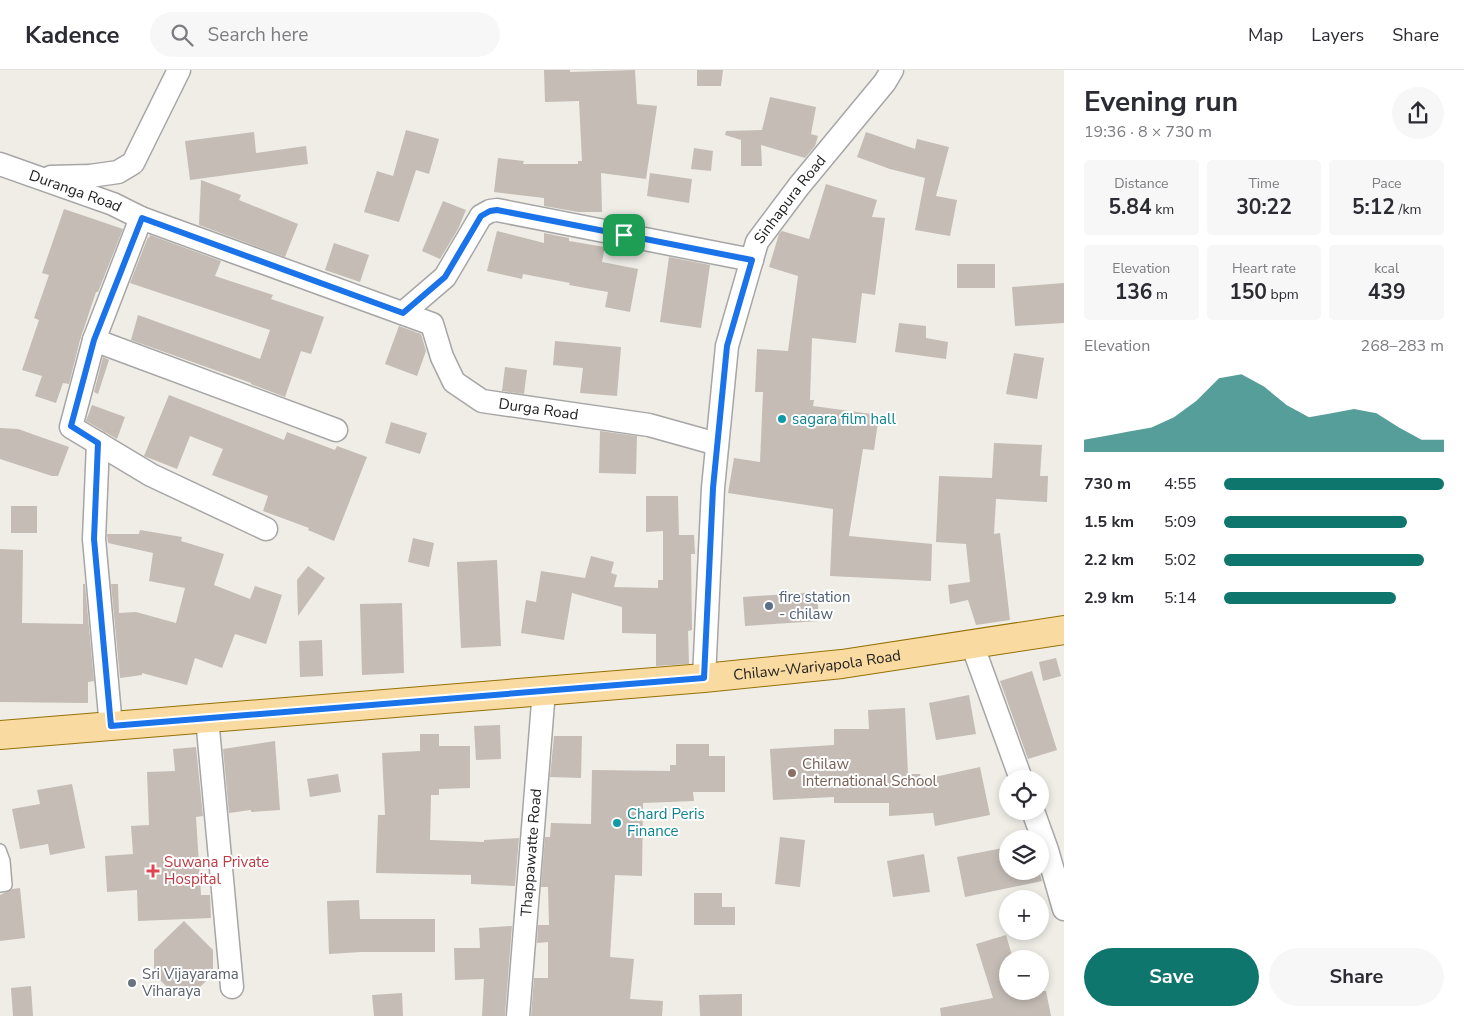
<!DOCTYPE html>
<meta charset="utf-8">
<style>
body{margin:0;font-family:"Nunito Sans",sans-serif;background:#f7f7f7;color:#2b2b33;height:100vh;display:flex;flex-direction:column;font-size:19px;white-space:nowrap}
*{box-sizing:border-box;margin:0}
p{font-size:16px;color:#7c7c81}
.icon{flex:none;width:28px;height:28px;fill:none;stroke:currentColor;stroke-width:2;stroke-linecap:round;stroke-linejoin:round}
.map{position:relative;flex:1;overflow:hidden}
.drawer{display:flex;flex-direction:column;background:#fff;width:400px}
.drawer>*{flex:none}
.tools{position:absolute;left:999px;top:700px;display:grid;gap:10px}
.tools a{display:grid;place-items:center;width:50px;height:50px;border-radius:50%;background:#fff;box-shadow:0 2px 8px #0003;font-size:25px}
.pin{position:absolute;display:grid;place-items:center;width:42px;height:42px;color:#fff;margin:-21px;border-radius:10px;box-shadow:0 2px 8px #0006}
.round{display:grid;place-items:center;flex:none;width:52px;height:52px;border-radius:26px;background:#f7f7f7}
.summary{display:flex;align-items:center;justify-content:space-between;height:85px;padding:0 20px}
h1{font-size:28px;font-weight:700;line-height:38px}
.metrics{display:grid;grid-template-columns:repeat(3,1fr);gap:8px;height:85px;padding:5px 20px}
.metrics div{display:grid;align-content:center;border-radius:5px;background:#f7f7f7;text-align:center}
.metrics b{font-size:21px;font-weight:700}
.metrics small{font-size:14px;font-weight:400}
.metrics p{font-size:14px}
.chart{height:140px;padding:10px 20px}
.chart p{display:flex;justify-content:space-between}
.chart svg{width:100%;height:90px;margin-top:5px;fill:#0f766e;opacity:.7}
.button{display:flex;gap:10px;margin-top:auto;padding:10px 20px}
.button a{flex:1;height:58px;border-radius:30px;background:#0f766e;color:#fff;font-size:20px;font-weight:700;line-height:58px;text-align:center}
.button a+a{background:#f7f7f7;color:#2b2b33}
ul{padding:0 20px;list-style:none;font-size:16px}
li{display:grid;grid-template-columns:80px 60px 1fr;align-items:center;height:38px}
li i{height:12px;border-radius:6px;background:#0f766e}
header{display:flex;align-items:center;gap:30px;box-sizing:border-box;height:70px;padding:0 25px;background:#fff;border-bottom:1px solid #e1e1e2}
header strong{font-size:24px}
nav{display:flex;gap:28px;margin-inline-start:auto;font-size:18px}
.search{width:350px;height:45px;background:#f7f7f7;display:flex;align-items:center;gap:12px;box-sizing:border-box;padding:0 18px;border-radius:28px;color:#7c7c81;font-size:19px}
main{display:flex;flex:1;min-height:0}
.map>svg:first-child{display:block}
.building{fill:#c4bcb5}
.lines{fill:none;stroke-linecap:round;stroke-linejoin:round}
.lane-casing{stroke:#a6a6a6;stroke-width:14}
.street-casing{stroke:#a6a6a6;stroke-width:25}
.primary-casing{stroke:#957105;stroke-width:30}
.lane{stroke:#fff;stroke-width:11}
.street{stroke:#fff;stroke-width:22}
.primary{stroke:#f9daa1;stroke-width:28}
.route-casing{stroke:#fff;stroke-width:10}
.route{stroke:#1a73e8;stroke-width:6}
.culture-dot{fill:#0f9aa8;stroke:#fff;stroke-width:2}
.service-dot{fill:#5c6f8a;stroke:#fff;stroke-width:2}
.education-dot{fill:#8d6e63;stroke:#fff;stroke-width:2}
.health-dot{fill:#e0444e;stroke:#fff;stroke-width:2}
.worship-dot{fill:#6b7280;stroke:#fff;stroke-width:2}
.labels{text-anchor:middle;stroke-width:4;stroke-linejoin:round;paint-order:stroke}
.street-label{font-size:15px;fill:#1f1f1f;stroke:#fff}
.culture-label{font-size:15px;fill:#0d838f;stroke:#fff;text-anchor:start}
.service-label{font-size:15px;fill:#4e5e75;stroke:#fff;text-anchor:start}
.education-label{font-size:15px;fill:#785e54;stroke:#fff;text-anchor:start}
.health-label{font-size:15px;fill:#be3a42;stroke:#fff;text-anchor:start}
.worship-label{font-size:15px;fill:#5b616d;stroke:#fff;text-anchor:start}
</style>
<header>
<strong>Kadence</strong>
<div class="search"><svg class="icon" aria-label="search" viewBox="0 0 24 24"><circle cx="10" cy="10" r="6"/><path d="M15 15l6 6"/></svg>Search here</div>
<nav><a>Map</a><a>Layers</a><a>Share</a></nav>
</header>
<main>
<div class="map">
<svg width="1064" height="946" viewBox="0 0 1064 946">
<rect width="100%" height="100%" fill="#efede6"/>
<g class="building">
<path d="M544 0H570V2L635 0 637 34 657 36 646 109 601 103 602 142H578L544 136V128L494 122 498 88 524 91 523 94H578V91H582L579 31 545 32Z"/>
<path d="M697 0H723L721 16H697Z"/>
<path d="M770 27 816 37 811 64 818 66 815 76 805 88 761 75 762 96H741V70L725 65 726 61 762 60Z"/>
<path d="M406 60 439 69 429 104 416 100 399 152 364 142 377 101 393 106Z"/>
<path d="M254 62 256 83 306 76 308 94 190 110 185 71Z"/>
<path d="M866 62 915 79 917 69 949 77 936 126 957 130 950 166 915 160 925 108 890 99 857 87Z"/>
<path d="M694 78 713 81 711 101 691 99Z"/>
<path d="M650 103 692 109 689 133 647 126Z"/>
<path d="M201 110 241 125 239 130 298 154 285 187 199 155Z"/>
<path d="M826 114 877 130 872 147 885 148 875 225 862 223 856 273 812 268 810 330H814L813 336 879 345 874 380 863 379 849 466 932 474 931 511 830 506 833 439 728 423 734 388 760 392 763 322H755L757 279 788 281 798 206 769 197 779 164 782 161 809 169Z"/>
<path d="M443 131 466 140 458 159 440 189 422 181Z"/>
<path d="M64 139 123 159 98 222H96L80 270 69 314 63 313 56 333 35 326 42 306 22 300 39 250 34 248 49 205 42 203Z"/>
<path d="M497 161 544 173V163L569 168V171L605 177 602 192 638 199 630 242 605 237 608 222 569 215 570 213 523 204 522 209 487 201Z"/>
<path d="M150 165 221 191 215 206 273 225 271 229 324 247 311 284 301 281 285 327 251 314V313L131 270 138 245 260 289 270 260 130 213 148 167 149 168Z"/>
<path d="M334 173 369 185 360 212 325 200Z"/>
<path d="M669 187 710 195 701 258 660 252Z"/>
<rect x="957" y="194" width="38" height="24"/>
<path d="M1064 213V253L1015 256 1012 217Z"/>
<path d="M899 253 926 256V268L948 272 946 289 895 282Z"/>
<path d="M399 256 421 264 426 281 417 306 385 294Z"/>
<path d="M555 271 621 277 617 326 580 323 583 298 553 295Z"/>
<path d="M1014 283 1044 288 1037 329 1006 324Z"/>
<path d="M103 287 109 290 98 324 94 322Z"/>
<path d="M505 297 527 300 524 324 502 321Z"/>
<path d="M169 325 284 370 287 362 335 380 337 376 367 387 334 471 308 460 309 458 263 441 268 426 212 405 223 379 190 366 177 399 144 386Z"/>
<path d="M92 335 125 347 117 369 86 351Z"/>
<path d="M391 352 427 363 420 384 385 373Z"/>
<path d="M0 358 18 359 69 377 58 406H52L0 389Z"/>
<path d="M600 361 637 366 636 404 599 403Z"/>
<path d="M994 373 1042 375 1040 406H1048L1047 432 996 429 994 464 1000 463 1010 550 976 555 968 530 950 534 948 515 970 512 966 474 936 472 939 406 992 408Z"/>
<path d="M646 426H678L679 465H694L695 484H691L692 560 688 561 689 594 656 596V564L622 563V537L572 523 564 570 521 563 526 530 536 532 541 501 585 508 591 486 614 492 611 503 617 505 614 517 658 518V510H663V461L646 462Z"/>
<rect x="11" y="436" width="26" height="27"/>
<path d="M140 460 182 467 181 471 224 484 214 515 250 529 255 516 282 525 266 574 235 564 222 598 195 588 187 615 142 603V605L120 608 111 514H118L119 543 136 542 176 553 185 518 149 511 153 483 108 473 107 464H139Z"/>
<path d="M413 468 434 473 429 497 408 492Z"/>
<path d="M0 479 23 480 22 553 83 554V514H85L94 611 88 612V633L0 632Z"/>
<path d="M497 490 501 576 461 578 457 492Z"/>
<path d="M308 496 325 508 298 546 297 510Z"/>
<path d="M817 522 819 551 745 556 743 527Z"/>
<path d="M402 533 404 603 362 605 360 534Z"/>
<path d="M322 570 323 606 300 607 299 571Z"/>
<path d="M1056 588 1061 606 1043 611 1039 592Z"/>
<path d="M1032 601 1057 680 1028 689 1000 611Z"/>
<path d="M969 625 976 664 936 670 929 633Z"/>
<path d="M905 638 908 704H920L921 710 980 697 990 745 935 756 933 743 889 746V733H834V727L773 730 770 679 834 675V659H869L868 640Z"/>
<path d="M500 655 501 689 476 690 474 656Z"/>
<path d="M420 664H439V676H470V718L439 719V725H431L430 770 484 772V770L519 768 515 816 471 814V805L376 803 378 745H385L382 683 420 681Z"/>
<path d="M554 666H582L581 708 550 707Z"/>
<path d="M275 671 280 740 251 742V740L229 743 223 679Z"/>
<path d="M676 674H709V686H725V722H693L694 731 643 733 642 806 615 805 610 887 634 889 630 929 663 931 662 946H531L534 908H548V872L537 873 538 855H549L548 817H541L545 767H550L551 753 591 754 592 700 670 701V695H676Z"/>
<path d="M196 677 203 746 196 747 201 825H210L211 848 138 851 137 820 107 822 105 786 133 784 131 756 149 755 147 702 175 701 173 679Z"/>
<path d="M338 704 341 722 310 727 307 709Z"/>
<path d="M72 714 85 778 50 785 48 774 20 779 12 739 40 734 37 720Z"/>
<path d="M780 767 805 770 800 817 775 814Z"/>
<path d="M1008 777V801H1039L1042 811 965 827 957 787Z"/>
<path d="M924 784 930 822 893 827 887 791Z"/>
<path d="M20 818 25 868 0 871V825L12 819Z"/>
<path d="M694 823H722V837H735V855H694Z"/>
<path d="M359 830 360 849H435V882H361L329 884 327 831Z"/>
<path d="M184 851 213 880V904L196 921H171L154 904V880Z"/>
<path d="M512 856 505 946H482L484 909 455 910 454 878H480L479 858Z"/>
<path d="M1006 865 1013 889H1008V921H1046L1051 946H941L940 938 993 928 976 874Z"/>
<path d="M31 916 33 946H13L11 918Z"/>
<path d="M402 923 403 946H374L372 925Z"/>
<path d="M742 924V946H700L699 925Z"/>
</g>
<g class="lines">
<defs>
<path id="lane" d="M0 780 4 791 6 815 0 816"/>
<g id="street">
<path id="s1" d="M0 94 113 134 141 148 432 254 442 287 454 312 482 331 649 355 717 374"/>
<path d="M51 107 90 106 118 102 133 93 179 0"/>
<path d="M141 148 94 270 71 357 151 405 266 459"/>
<path d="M403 243 445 207 481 146 490 141 497 140 752 190"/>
<path d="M94 270 336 360"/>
<path d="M98 373 94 469 111 657"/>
<path d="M972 574 1021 709"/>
<path id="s2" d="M704 608 713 418 727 276 757 172 799 116 885 12 892 0"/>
<path d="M207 648 232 917"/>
<path d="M1033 741 1047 780 1064 839"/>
<path id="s3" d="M518 946 544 620"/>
</g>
<g id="primary">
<path id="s4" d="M0 665 704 608 842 594 1064 560"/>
</g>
</defs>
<use href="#lane" class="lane-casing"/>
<use href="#street" class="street-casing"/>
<use href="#primary" class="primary-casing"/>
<use href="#lane" class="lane"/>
<use href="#street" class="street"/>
<use href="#primary" class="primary"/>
</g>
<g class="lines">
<defs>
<path id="route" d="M497 140 752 190 727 276 713 418 704 608 111 656 94 469 98 373 71 356 94 270 142 148 403 243 445 207 481 146 490 141Z"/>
</defs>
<use href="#route" class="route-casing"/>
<use href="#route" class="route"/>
</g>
<g class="culture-dot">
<circle cx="782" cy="349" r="5"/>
<circle cx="617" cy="753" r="5"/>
</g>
<circle class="service-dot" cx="769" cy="536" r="5"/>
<circle class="education-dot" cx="792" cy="703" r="5"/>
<path class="health-dot" d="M150.5 793.5h5v5h5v5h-5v5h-5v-5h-5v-5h5z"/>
<circle class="worship-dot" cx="132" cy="913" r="5"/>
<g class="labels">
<g class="street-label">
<text dy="5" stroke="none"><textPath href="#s1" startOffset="80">Duranga Road</textPath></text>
<text dy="5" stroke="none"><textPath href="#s2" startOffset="495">Sinhapura Road</textPath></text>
<text dy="5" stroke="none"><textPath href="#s1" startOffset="614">Durga Road</textPath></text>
<text dy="5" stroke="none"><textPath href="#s4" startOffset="820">Chilaw-Wariyapola Road</textPath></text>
<text dy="5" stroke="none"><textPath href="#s3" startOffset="164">Thappawatte Road</textPath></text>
</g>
<g class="culture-label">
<text x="792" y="354">sagara film hall</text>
<text x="627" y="749">Chard Peris<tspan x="627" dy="17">Finance</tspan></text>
</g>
<g class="service-label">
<text x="779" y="532">fire station<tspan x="779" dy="17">- chilaw</tspan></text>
</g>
<g class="education-label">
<text x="802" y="699">Chilaw<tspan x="802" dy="17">International School</tspan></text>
</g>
<g class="health-label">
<text x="164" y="797">Suwana Private<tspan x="164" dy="17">Hospital</tspan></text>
</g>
<g class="worship-label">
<text x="142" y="909">Sri Vijayarama<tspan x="142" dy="17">Viharaya</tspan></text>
</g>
</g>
</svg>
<div class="tools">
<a><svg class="icon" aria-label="locate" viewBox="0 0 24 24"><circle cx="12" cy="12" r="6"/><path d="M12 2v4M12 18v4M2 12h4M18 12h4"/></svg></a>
<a><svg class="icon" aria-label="layers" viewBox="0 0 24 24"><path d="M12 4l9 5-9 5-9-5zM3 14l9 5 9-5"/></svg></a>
<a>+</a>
<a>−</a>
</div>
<div class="pin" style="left:624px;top:165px;background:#1e9e55"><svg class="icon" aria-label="arrive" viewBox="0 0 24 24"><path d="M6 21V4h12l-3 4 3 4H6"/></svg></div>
</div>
<section class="drawer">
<div class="summary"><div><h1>Evening run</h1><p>19:36 · 8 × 730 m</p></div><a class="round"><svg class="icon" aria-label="share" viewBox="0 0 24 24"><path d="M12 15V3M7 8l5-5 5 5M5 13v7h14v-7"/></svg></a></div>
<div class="metrics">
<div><p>Distance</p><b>5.84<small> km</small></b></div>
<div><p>Time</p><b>30:22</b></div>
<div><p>Pace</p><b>5:12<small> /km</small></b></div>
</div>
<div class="metrics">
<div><p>Elevation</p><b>136<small> m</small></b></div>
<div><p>Heart rate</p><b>150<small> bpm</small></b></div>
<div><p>kcal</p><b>439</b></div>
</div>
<div class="chart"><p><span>Elevation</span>268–283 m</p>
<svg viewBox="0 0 160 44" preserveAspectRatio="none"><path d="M0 44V38L10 36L20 34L30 32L40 27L50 19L60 8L70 6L80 12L90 21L100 27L110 25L120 23L130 25L140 32L150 38L160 38V44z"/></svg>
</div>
<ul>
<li><b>730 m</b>4:55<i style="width:100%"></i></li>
<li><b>1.5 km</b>5:09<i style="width:83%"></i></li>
<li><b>2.2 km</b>5:02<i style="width:91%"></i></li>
<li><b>2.9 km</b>5:14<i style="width:78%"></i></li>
</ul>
<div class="button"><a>Save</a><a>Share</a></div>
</section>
</main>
